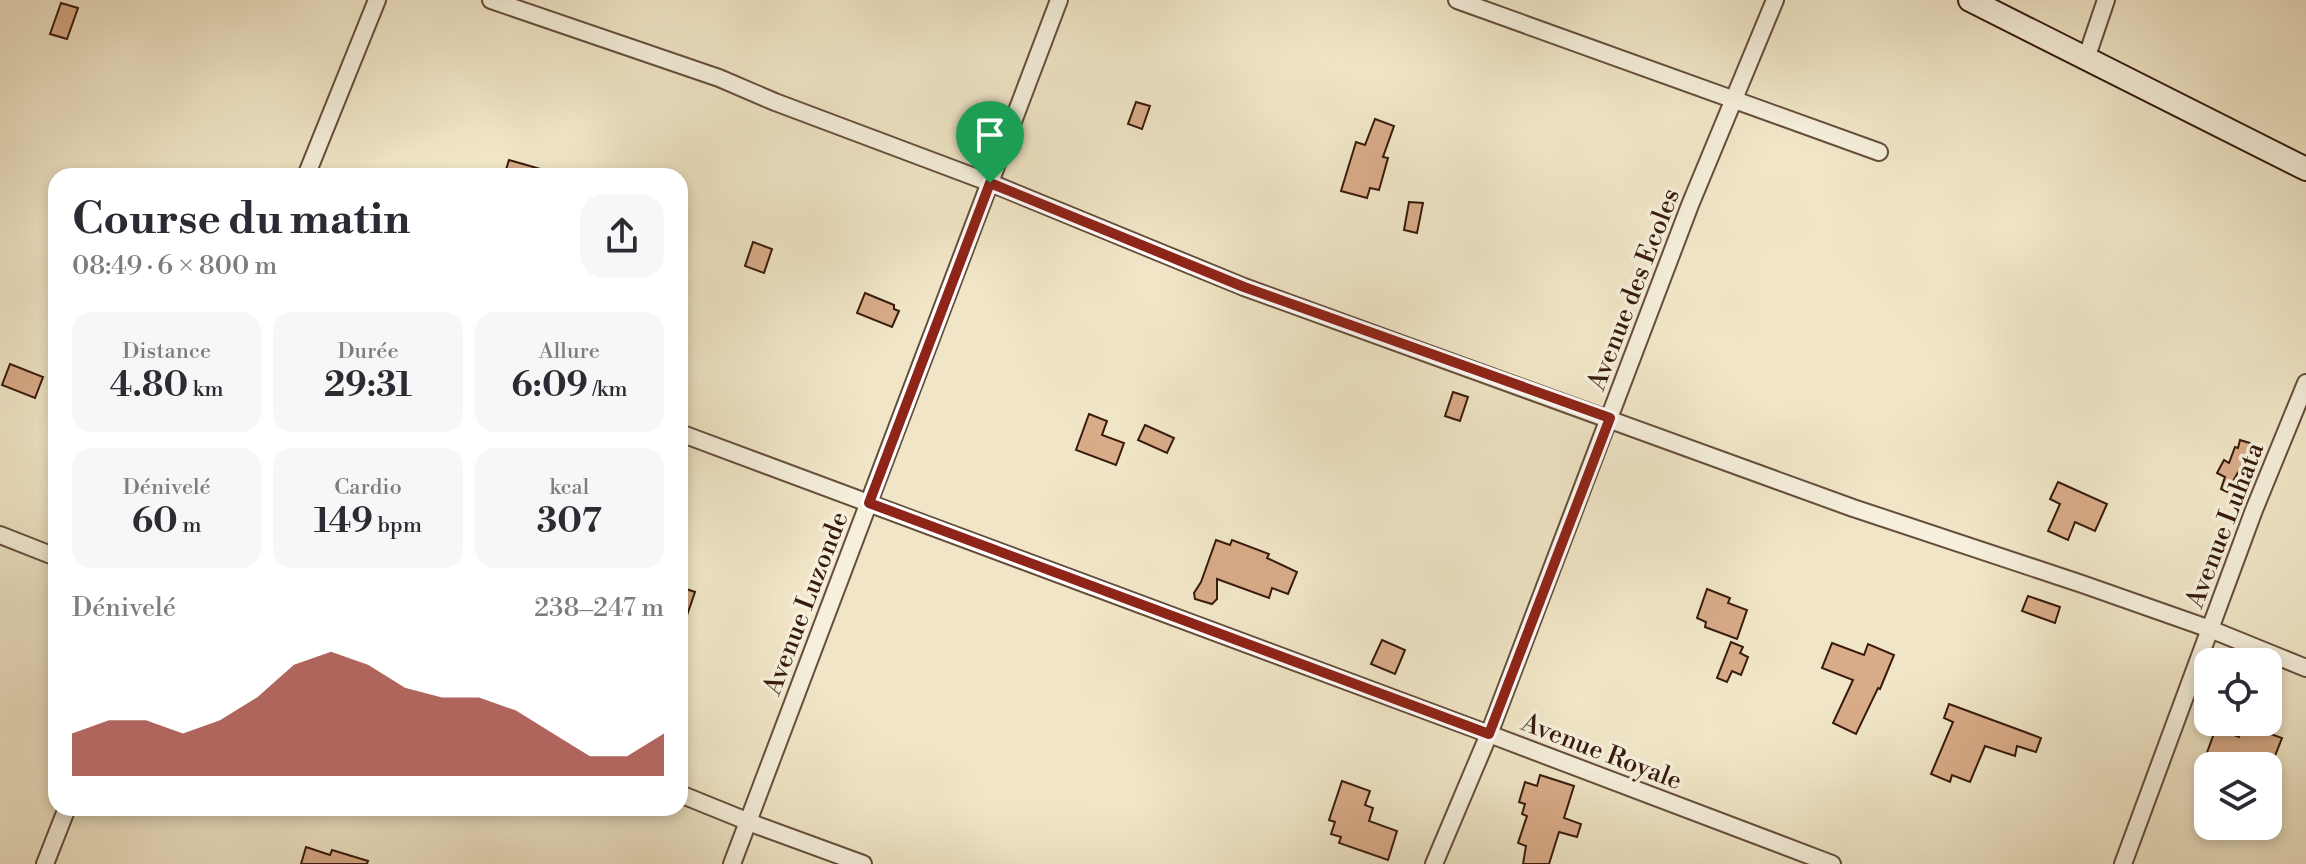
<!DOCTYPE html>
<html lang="fr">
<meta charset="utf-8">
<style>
body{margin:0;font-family:"Libre Bodoni",serif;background:#f7f7f7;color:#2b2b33;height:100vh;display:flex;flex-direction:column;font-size:30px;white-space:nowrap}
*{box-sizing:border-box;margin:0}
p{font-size:26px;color:#7c7c81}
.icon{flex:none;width:44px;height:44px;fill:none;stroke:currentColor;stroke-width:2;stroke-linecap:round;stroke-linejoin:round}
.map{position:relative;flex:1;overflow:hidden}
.side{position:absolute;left:48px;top:168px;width:640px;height:648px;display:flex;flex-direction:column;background:#fff;border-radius:24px;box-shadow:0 4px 12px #0003}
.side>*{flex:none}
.fabs{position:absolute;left:2194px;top:648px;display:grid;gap:16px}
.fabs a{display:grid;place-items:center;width:88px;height:88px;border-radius:16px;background:#fff;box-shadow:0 4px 12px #0003;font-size:40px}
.pin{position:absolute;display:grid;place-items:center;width:68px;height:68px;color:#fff;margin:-82px -34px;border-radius:50% 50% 50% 0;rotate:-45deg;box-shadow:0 0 8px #0007}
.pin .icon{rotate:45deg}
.round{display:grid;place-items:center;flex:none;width:84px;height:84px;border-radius:24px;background:#f7f7f7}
.summary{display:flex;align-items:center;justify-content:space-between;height:136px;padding:0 24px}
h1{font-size:44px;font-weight:800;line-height:60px}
.figures{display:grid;grid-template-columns:repeat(3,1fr);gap:12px;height:136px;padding:8px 24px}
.figures div{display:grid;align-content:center;border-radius:20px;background:#f7f7f7;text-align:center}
.figures b{font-size:34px;font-weight:800}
.figures small{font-size:22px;font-weight:400}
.figures p{font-size:22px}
.chart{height:224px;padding:16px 24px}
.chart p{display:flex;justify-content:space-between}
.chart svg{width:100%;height:144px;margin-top:8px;fill:#8f2418;opacity:.7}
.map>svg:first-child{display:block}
.building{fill:#d9ac89;stroke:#381b0d;stroke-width:2}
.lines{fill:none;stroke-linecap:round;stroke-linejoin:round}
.street-casing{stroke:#664e3c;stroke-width:20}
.secondary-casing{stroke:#381b0d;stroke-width:26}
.street{stroke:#f5efdb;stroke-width:16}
.secondary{stroke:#f5efdb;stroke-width:22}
.route-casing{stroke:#fff;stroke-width:16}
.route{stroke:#8f2418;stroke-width:10}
.labels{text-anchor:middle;stroke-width:7;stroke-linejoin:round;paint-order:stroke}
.street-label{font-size:26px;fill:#381b0d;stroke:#f5efdb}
</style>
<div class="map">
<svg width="2306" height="864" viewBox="0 0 2306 864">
<rect width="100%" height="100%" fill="#f0e6c7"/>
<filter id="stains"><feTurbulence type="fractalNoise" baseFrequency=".0025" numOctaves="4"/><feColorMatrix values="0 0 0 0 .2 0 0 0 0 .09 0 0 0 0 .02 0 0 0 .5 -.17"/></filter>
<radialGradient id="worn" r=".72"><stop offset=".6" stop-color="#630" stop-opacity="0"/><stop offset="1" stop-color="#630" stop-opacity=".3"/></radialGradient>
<g class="building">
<path d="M61 3 78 8 67 39 50 34Z"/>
<path d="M1136 102 1150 106 1142 129 1128 124Z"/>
<path d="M1375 119 1394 126 1383 157 1388 158 1379 190 1370 188 1367 198 1341 191 1356 142 1365 145Z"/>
<path d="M509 160 551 172V176H504Z"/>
<path d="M1409 202 1423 203 1417 233 1404 230Z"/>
<path d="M753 242 772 249 764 273 745 266Z"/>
<path d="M865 293 894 305V309L899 311 892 327 857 313Z"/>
<path d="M10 364 43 377 35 398 2 385Z"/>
<path d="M1453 392 1468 397 1460 421 1445 416Z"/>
<path d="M1089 414 1107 421 1102 435 1124 443 1116 465 1076 450Z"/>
<path d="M1145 425 1174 438 1167 453 1138 440Z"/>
<path d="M2240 440 2253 444 2248 459 2246 458 2227 492 2221 489 2225 477 2217 473 2224 460 2229 463 2235 447 2238 448Z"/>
<path d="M2058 482 2107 504 2095 531 2075 522 2068 540 2048 531 2060 504 2050 499Z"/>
<path d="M1216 540 1230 545 1232 540 1269 554 1267 558 1297 572 1288 594 1272 588 1269 598 1217 579V599L1212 604 1195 599 1194 593 1201 582Z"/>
<path d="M680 587 695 592 682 630H680Z"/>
<path d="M1707 589 1730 598 1728 603 1747 610 1737 639 1705 627 1706 622 1697 618Z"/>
<path d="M2028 596 2060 607 2055 623 2022 611Z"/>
<path d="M1382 640 1405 650 1395 674 1371 664Z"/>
<path d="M1731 642 1743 647 1740 653 1748 657 1741 675 1732 671 1727 682 1717 678Z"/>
<path d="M1832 643 1864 655 1868 644 1894 655 1880 689 1878 688 1856 734 1833 723 1853 680 1822 668Z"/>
<path d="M1949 704 2041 738 2036 752 2017 746 2015 756 1985 746 1970 782 1952 775 1950 782 1931 774 1953 722 1944 718Z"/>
<path d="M2243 724 2282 738 2271 766H2202L2216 728 2239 737Z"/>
<path d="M1540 775 1574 786 1564 818 1581 824 1577 837 1559 832 1549 864H1523L1526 846 1518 843 1527 816 1522 814 1525 804 1519 802 1525 782 1537 786Z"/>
<path d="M1342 781 1370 791 1365 805 1373 808 1369 821 1397 831 1388 860 1339 843 1341 837 1331 834 1335 822 1329 820Z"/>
<path d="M306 847 330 855 332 850 368 861 367 864H301Z"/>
</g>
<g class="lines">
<defs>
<g id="street">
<path d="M491 0 719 78 775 102 988 182 1244 287 1853 508 2082 584 2210 629 2306 668"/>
<path d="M1457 0 1879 152"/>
<path d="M2086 59 2106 0"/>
<path d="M306 176 377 0"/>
<path d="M680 433 1489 734 1832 864"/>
<path d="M0 535 56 557"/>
<path d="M680 794 759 826 863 864"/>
<path d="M45 864 67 808"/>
<path d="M732 864 1059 0"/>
<path d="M1434 864 1489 734 1690 205 1775 0"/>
<path d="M2123 864 2254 510 2306 383"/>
</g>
<path id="secondary" d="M1970 0 2306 169"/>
</defs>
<use href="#street" class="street-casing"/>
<use href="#secondary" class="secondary-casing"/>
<use href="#street" class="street"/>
<use href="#secondary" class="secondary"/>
</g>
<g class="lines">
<defs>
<path id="route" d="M990 183 1244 287 1610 418 1489 734 869 503Z"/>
</defs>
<use href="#route" class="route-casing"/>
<use href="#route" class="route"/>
</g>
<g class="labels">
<g class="street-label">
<text transform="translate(1633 289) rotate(-69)" y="9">Avenue des Ecoles</text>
<text transform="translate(2224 525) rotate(-69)" y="9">Avenue Luhata</text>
<text transform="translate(805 603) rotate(-69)" y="9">Avenue Luzonde</text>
<text transform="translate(1602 751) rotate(21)" y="9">Avenue Royale</text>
</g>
</g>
<rect width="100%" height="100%" filter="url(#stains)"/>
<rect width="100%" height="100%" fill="url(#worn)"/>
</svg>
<div class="fabs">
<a><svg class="icon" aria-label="locate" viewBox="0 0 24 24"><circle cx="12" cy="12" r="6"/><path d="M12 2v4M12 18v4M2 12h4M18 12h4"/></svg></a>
<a><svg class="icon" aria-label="layers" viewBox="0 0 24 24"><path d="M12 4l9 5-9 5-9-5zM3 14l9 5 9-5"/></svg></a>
</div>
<div class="pin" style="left:990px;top:183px;background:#1e9e55"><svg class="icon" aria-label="arrive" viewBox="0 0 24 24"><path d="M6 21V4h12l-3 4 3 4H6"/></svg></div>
<section class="side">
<div class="summary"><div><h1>Course du matin</h1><p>08:49 · 6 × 800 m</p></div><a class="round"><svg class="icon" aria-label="share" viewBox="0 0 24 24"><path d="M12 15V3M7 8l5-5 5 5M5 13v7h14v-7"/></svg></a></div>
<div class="figures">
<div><p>Distance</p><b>4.80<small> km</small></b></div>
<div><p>Durée</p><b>29:31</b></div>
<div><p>Allure</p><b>6:09<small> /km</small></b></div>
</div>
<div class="figures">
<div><p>Dénivelé</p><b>60<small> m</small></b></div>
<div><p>Cardio</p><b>149<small> bpm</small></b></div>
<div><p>kcal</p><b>307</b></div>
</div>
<div class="chart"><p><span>Dénivelé</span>238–247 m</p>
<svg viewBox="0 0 160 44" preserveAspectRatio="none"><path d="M0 44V31L10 27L20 27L30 31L40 27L50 20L60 10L70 6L80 10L90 17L100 20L110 20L120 24L130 31L140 38L150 38L160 31V44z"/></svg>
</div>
</section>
</div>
